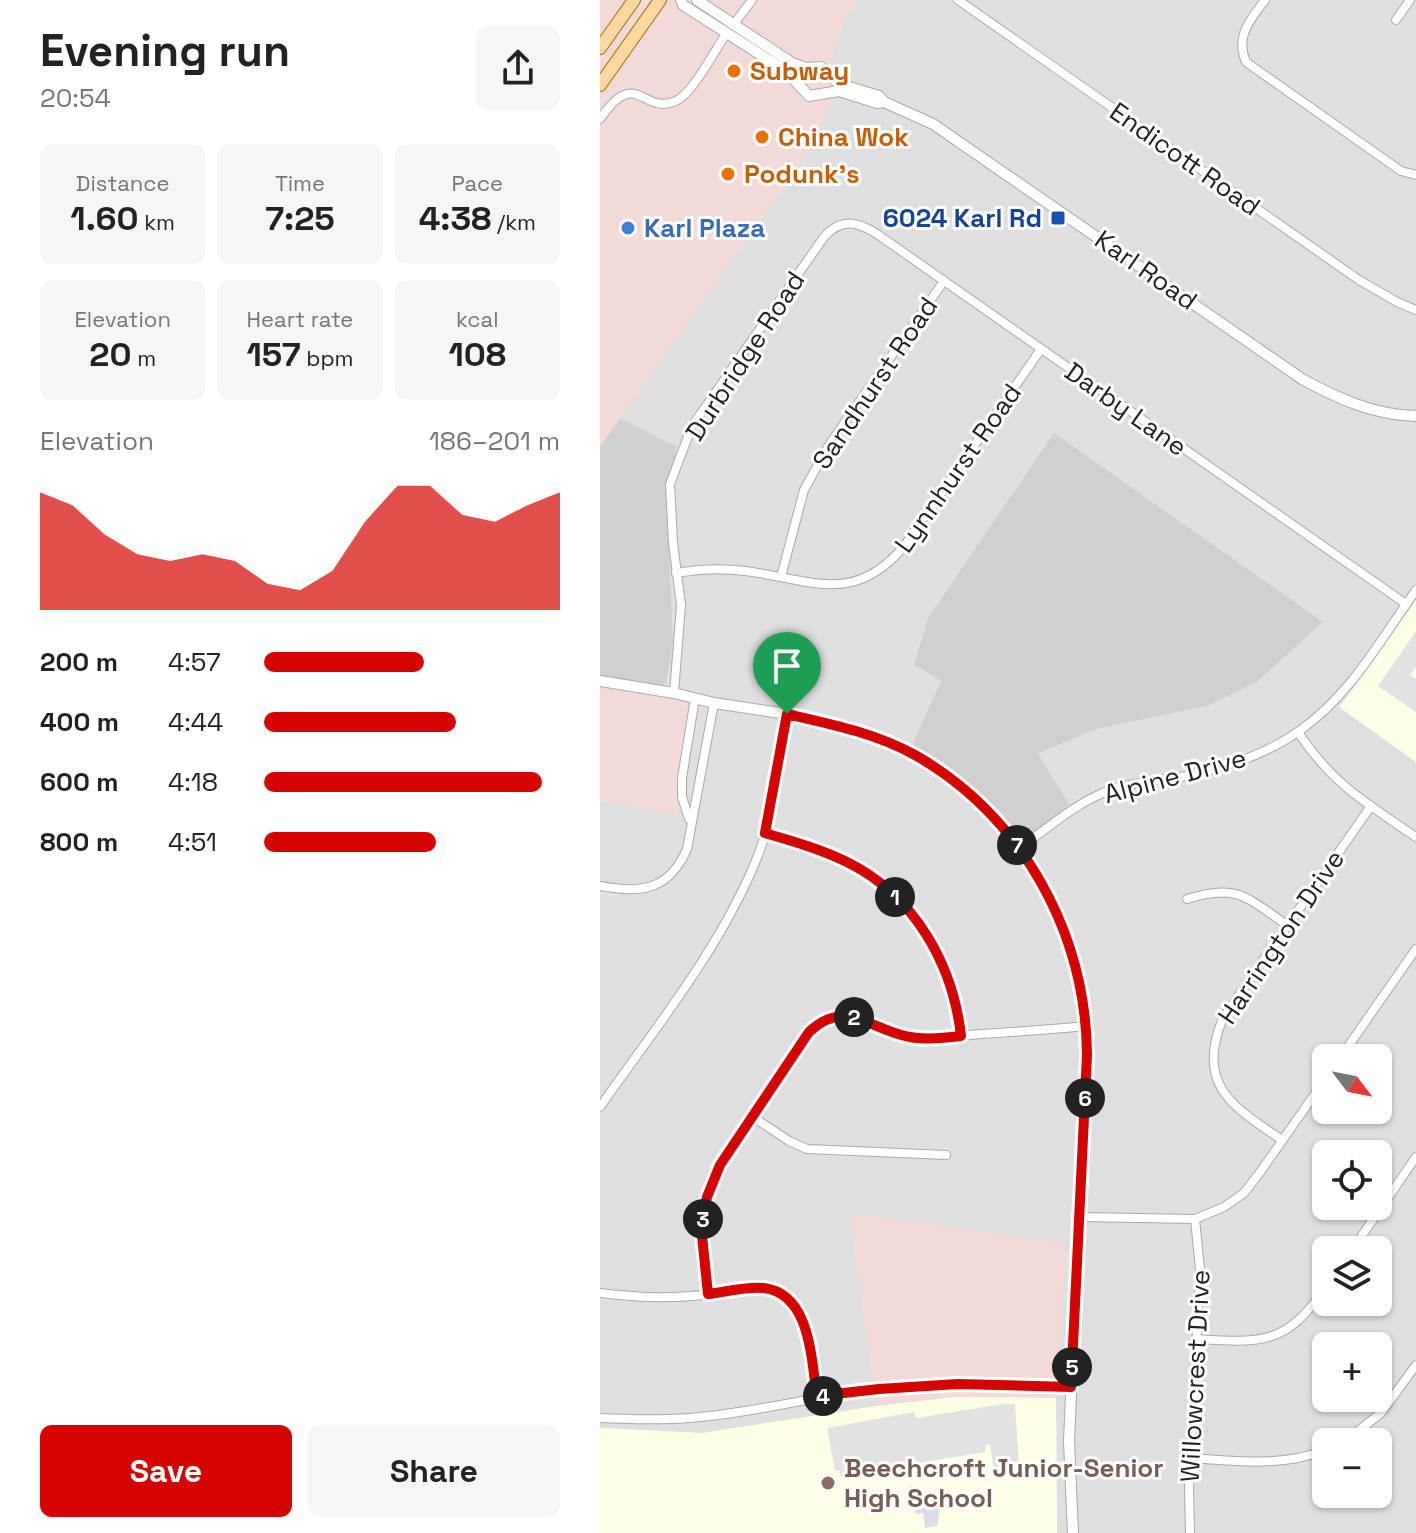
<!DOCTYPE html>
<meta charset="utf-8">
<style>
body{margin:0;font-family:"Space Grotesk",sans-serif;background:#f6f6f6;color:#222;height:100vh;display:flex;flex-direction:column;font-size:30px;white-space:nowrap}
*{box-sizing:border-box;margin:0}
p{font-size:26px;color:#767676}
.icon{flex:none;width:44px;height:44px;fill:none;stroke:currentColor;stroke-width:2;stroke-linecap:round;stroke-linejoin:round}
.map{position:relative;flex:1;overflow:hidden}
.side{display:flex;flex-direction:column;background:#fff;width:600px}
.side>*{flex:none}
.needle{width:52px;rotate:122deg}
.fabs{position:absolute;left:712px;top:1044px;display:grid;gap:16px}
.fabs a{display:grid;place-items:center;width:80px;height:80px;border-radius:12px;background:#fff;box-shadow:0 2px 6px #0004;font-size:40px}
.pin{position:absolute;display:grid;place-items:center;width:68px;height:68px;color:#fff;margin:-82px -34px;border-radius:50% 50% 50% 0;rotate:-45deg;box-shadow:0 0 8px #0007}
.pin .icon{rotate:45deg}
.km{position:absolute;width:40px;height:40px;margin:-20px;border-radius:50%;background:#222;color:#fff;font-size:22px;line-height:40px;text-align:center}
.round{display:grid;place-items:center;flex:none;width:84px;height:84px;border-radius:12px;background:#f6f6f6}
.overview{display:flex;align-items:center;justify-content:space-between;height:136px;padding:0 40px}
h1{font-size:44px;font-weight:700;line-height:60px}
.metrics{display:grid;grid-template-columns:repeat(3,1fr);gap:12px;height:136px;padding:8px 40px}
.metrics div{display:grid;align-content:center;border-radius:12px;background:#f6f6f6;text-align:center}
.metrics b{font-size:34px;font-weight:700}
.metrics small{font-size:22px;font-weight:400}
.metrics p{font-size:22px}
.chart{height:224px;padding:16px 40px}
.chart p{display:flex;justify-content:space-between}
.chart svg{width:100%;height:144px;margin-top:8px;fill:#d40500;opacity:.7}
.primary-button{display:flex;gap:16px;margin-top:auto;padding:16px 40px}
.primary-button a{flex:1;height:92px;border-radius:12px;background:#d40500;color:#fff;font-size:32px;font-weight:700;line-height:92px;text-align:center}
.primary-button a+a{background:#f6f6f6;color:#222}
ul{padding:0 40px;list-style:none;font-size:26px}
li{display:grid;grid-template-columns:128px 96px 1fr;align-items:center;height:60px}
li i{height:20px;border-radius:10px;background:#d40500}
main{display:flex;flex:1;min-height:0}
.map>svg:first-child{display:block}
.residential{fill:#e0dfdf;fill-rule:evenodd}
.commercial{fill:#f3d9d8}
.education{fill:#feffe5}
.religious{fill:#d0d0d0}
.parking{fill:#e2e2e2}
.plaza{fill:#dddce8}
.lines{fill:none;stroke-linecap:round;stroke-linejoin:round}
.minor-casing{stroke:#a9a9a9;stroke-width:10}
.tertiary-casing{stroke:#a9a9a9;stroke-width:12}
.primary-casing{stroke:#a06e00;stroke-width:14}
.minor{stroke:#fff;stroke-width:8}
.tertiary{stroke:#fff;stroke-width:10}
.primary{stroke:#ffd8a1;stroke-width:12}
.route-casing{stroke:#fff;stroke-width:16}
.route{stroke:#d40500;stroke-width:10}
.food-dot{fill:#e8710a;stroke:#fff;stroke-width:3}
.transit-dot{fill:#1a4fb4;stroke:#fff;stroke-width:3}
.shop-dot{fill:#3f7fe0;stroke:#fff;stroke-width:3}
.education-dot{fill:#8d6e63;stroke:#fff;stroke-width:3}
.labels{text-anchor:middle;stroke-width:6;stroke-linejoin:round;paint-order:stroke}
.food-label{font-size:26px;font-weight:bold;fill:#c56008;stroke:#fff;text-anchor:start}
.street-label{font-size:26px;fill:#222;stroke:#fff}
.transit-label{font-size:26px;font-weight:bold;fill:#164399;stroke:#fff;text-anchor:end}
.shop-label{font-size:26px;font-weight:bold;fill:#366cbe;stroke:#fff;text-anchor:start}
.education-label{font-size:26px;font-weight:bold;fill:#785e54;stroke:#fff;text-anchor:start}
</style>
<main>
<section class="side">
<div class="overview"><div><h1>Evening run</h1><p>20:54</p></div><a class="round"><svg class="icon" aria-label="share" viewBox="0 0 24 24"><path d="M12 15V3M7 8l5-5 5 5M5 13v7h14v-7"/></svg></a></div>
<div class="metrics">
<div><p>Distance</p><b>1.60<small> km</small></b></div>
<div><p>Time</p><b>7:25</b></div>
<div><p>Pace</p><b>4:38<small> /km</small></b></div>
</div>
<div class="metrics">
<div><p>Elevation</p><b>20<small> m</small></b></div>
<div><p>Heart rate</p><b>157<small> bpm</small></b></div>
<div><p>kcal</p><b>108</b></div>
</div>
<div class="chart"><p><span>Elevation</span>186–201 m</p>
<svg viewBox="0 0 160 44" preserveAspectRatio="none"><path d="M0 44V8L10 12L20 21L30 27L40 29L50 27L60 29L70 36L80 38L90 32L100 17L110 6L120 6L130 15L140 17L150 12L160 8V44z"/></svg>
</div>
<ul>
<li><b>200 m</b>4:57<i style="width:54%"></i></li>
<li><b>400 m</b>4:44<i style="width:65%"></i></li>
<li><b>600 m</b>4:18<i style="width:94%"></i></li>
<li><b>800 m</b>4:51<i style="width:58%"></i></li>
</ul>
<div class="primary-button"><a>Save</a><a>Share</a></div>
</section>
<div class="map">
<svg width="816" height="1533" viewBox="0 0 816 1533">
<rect width="100%" height="100%" fill="#f2efe8"/>
<path class="residential" d="M258 0H816V600L739 707 816 762V1533H457L456 1398 465 1244 250 1214 277 1406 103 1433 0 1428V800L77 815 101 702 66 683 73 642 67 494 77 448 20 418 204 159 237 88 222 81 245 17ZM723 622 657 682 607 706 497 729 437 755 424 839 358 774 312 745 341 679ZM726 1058H778V1110H726ZM726 1154H778V1206H726ZM726 1250H778V1302H726ZM726 1346H778V1398H726ZM726 1442H778V1494H726Z"/>
<g class="commercial">
<path d="M0 0H258L245 17 222 80 238 88 204 159 0 447Z"/>
<path d="M0 675 56 687 66 683 101 702 77 815 0 800Z"/>
<path d="M250 1213 466 1243 456 1398 356 1397 277 1406Z"/>
</g>
<g class="education">
<path d="M816 600V762L739 707 754 689Z"/>
<path d="M356 1397 456 1398 457 1533H0V1428L103 1433 277 1406Z"/>
</g>
<g class="religious">
<path d="M20 418 77 447 67 494 73 642 66 683 56 687 0 675V447Z"/>
<path d="M454 433 723 622 657 682 607 706 497 729 438 754 469 804 424 839 358 774 312 745 341 680 314 665 328 618Z"/>
</g>
<g class="parking">
<path d="M816 631V667L810 675 816 679V712L778 686Z"/>
<path d="M403 1404H415L419 1467 394 1471 390 1445H386L385 1452 241 1476 239 1470 235 1471 227 1428 314 1412 316 1418Z"/>
</g>
<path class="plaza" d="M309 1485 317 1487 330 1498 341 1503 337 1526 325 1528 323 1513 316 1514Z"/>
<g class="lines">
<defs>
<g id="minor">
<path d="M358 0 759 280 797 302 816 310"/>
<path d="M665 0C650 20 635 36 646 62L801 171 816 175"/>
<path d="M796 20 810 0"/>
<path d="M134 24 152 0"/>
<path d="M0 119C37 65 42 116 76 101 93 93 115 50 126 34"/>
<path d="M76 573C98 569 123 568 145 571 210 579 254 607 305 545L441 349"/>
<path d="M181 577 204 490 229 445 344 281"/>
<path d="M74 693 81 605 73 543 70 484 92 426 224 237C241 218 257 221 277 234L806 604"/>
<path d="M698 732C732 784 766 803 816 837"/>
<path d="M89 819 82 797V778L95 698"/>
<path d="M165 833C192 841 221 849 247 861 314 895 353 964 361 1036"/>
<path d="M420 848C449 827 478 801 513 789 536 782 562 780 586 776 624 768 667 754 699 731 750 696 781 639 816 590"/>
<path d="M0 886C42 894 69 890 87 849L114 703"/>
<path d="M587 899C637 883 646 897 687 925"/>
<path d="M740 1058 816 949"/>
<path d="M0 1107C56 1027 120 949 157 858 175 813 179 761 187 714"/>
<path d="M153 1117 189 1141 207 1149 346 1155"/>
<path d="M682 1140C633 1107 595 1085 623 1018L771 806"/>
<path d="M480 1217 595 1219 624 1207 644 1193 661 1171 726 1078"/>
<path d="M752 1250 816 1157"/>
<path d="M0 1293C38 1298 73 1299 110 1294 128 1292 147 1285 165 1288 177 1290 189 1297 196 1307 210 1327 213 1372 217 1396"/>
<path d="M108 1294 101 1226 107 1197 120 1165 209 1032C248 996 270 1033 312 1037 335 1040 358 1036 381 1034 416 1032 452 1029 487 1026"/>
<path d="M597 1339C663 1343 686 1345 726 1287"/>
<path d="M0 1418C36 1419 73 1421 109 1416 166 1410 221 1395 277 1389 342 1382 406 1385 471 1387"/>
<path d="M744 1442 781 1413 816 1365"/>
<path d="M591 1458C637 1461 682 1467 726 1450"/>
<path d="M590 1533 589 1488 600 1269 595 1219"/>
</g>
<g id="tertiary">
<path d="M81 0 83 5 186 71 209 96 239 91 277 103 284 102"/>
<path d="M97 0 192 63 206 68"/>
<path d="M200 85V75L206 68 221 67 239 84 279 96 284 102 333 124 702 379C739 399 774 415 816 416"/>
<path d="M0 681 74 693 114 703 187 714 257 730 314 755 369 793 404 829 440 879 475 960 487 1026 469 1441 473 1533"/>
</g>
<g id="primary">
<path d="M0 48 34 0"/>
<path d="M0 85 60 0"/>
</g>
</defs>
<use href="#minor" class="minor-casing"/>
<use href="#tertiary" class="tertiary-casing"/>
<use href="#primary" class="primary-casing"/>
<use href="#minor" class="minor"/>
<use href="#tertiary" class="tertiary"/>
<use href="#primary" class="primary"/>
</g>
<g class="lines">
<defs>
<path id="route" d="M187 714C231 724 275 733 315 755 422 816 486 933 487 1055L471 1387 358 1384 279 1389 217 1396C211 1360 211 1294 164 1288 146 1286 126 1292 108 1294L101 1226 107 1197 120 1165 209 1032C246 997 269 1030 310 1037 326 1040 345 1038 361 1036 353 964 314 895 247 862 221 849 192 841 165 833Z"/>
</defs>
<use href="#route" class="route-casing"/>
<use href="#route" class="route"/>
</g>
<g class="food-dot">
<circle cx="134" cy="71" r="8"/>
<circle cx="162" cy="137" r="8"/>
<circle cx="128" cy="174" r="8"/>
</g>
<rect class="transit-dot" x="450" y="210" width="16" height="16" rx="4"/>
<circle class="shop-dot" cx="28" cy="228" r="8"/>
<circle class="education-dot" cx="228" cy="1483" r="8"/>
<g class="labels">
<g class="food-label">
<text x="150" y="80">Subway</text>
<text x="178" y="146">China Wok</text>
<text x="144" y="183">Podunk's</text>
</g>
<g class="street-label">
<text transform="translate(585 159) rotate(35)" y="9">Endicott Road</text>
<text transform="translate(546 270) rotate(35)" y="9">Karl Road</text>
<text transform="translate(145 356) rotate(-57)" y="9">Durbridge Road</text>
<text transform="translate(275 383) rotate(-56)" y="9">Sandhurst Road</text>
<text transform="translate(526 409) rotate(35)" y="9">Darby Lane</text>
<text transform="translate(358 468) rotate(-55)" y="9">Lynnhurst Road</text>
<text transform="translate(575 776) rotate(-15)" y="9">Alpine Drive</text>
<text transform="translate(681 937) rotate(-56)" y="9">Harrington Drive</text>
<text transform="translate(595 1376) rotate(-87)" y="9">Willowcrest Drive</text>
</g>
<g class="transit-label">
<text x="442" y="227">6024 Karl Rd</text>
</g>
<g class="shop-label">
<text x="44" y="237">Karl Plaza</text>
</g>
<g class="education-label">
<text x="244" y="1477">Beechcroft Junior-Senior<tspan x="244" dy="30">High School</tspan></text>
</g>
</g>
</svg>
<div class="fabs">
<a><svg class="needle" viewBox="-14 -14 28 28"><path d="M0-13l5 13h-10z" fill="#e53935"/><path d="M0 13l5-13h-10z" fill="#767676"/></svg></a>
<a><svg class="icon" aria-label="locate" viewBox="0 0 24 24"><circle cx="12" cy="12" r="6"/><path d="M12 2v4M12 18v4M2 12h4M18 12h4"/></svg></a>
<a><svg class="icon" aria-label="layers" viewBox="0 0 24 24"><path d="M12 4l9 5-9 5-9-5zM3 14l9 5 9-5"/></svg></a>
<a>+</a>
<a>−</a>
</div>
<div class="pin" style="left:187px;top:714px;background:#1e9e55"><svg class="icon" aria-label="arrive" viewBox="0 0 24 24"><path d="M6 21V4h12l-3 4 3 4H6"/></svg></div>
<b class="km" style="left:295px;top:897px">1</b>
<b class="km" style="left:254px;top:1017px">2</b>
<b class="km" style="left:103px;top:1219px">3</b>
<b class="km" style="left:223px;top:1396px">4</b>
<b class="km" style="left:472px;top:1367px">5</b>
<b class="km" style="left:485px;top:1098px">6</b>
<b class="km" style="left:417px;top:845px">7</b>
</div>
</main>
